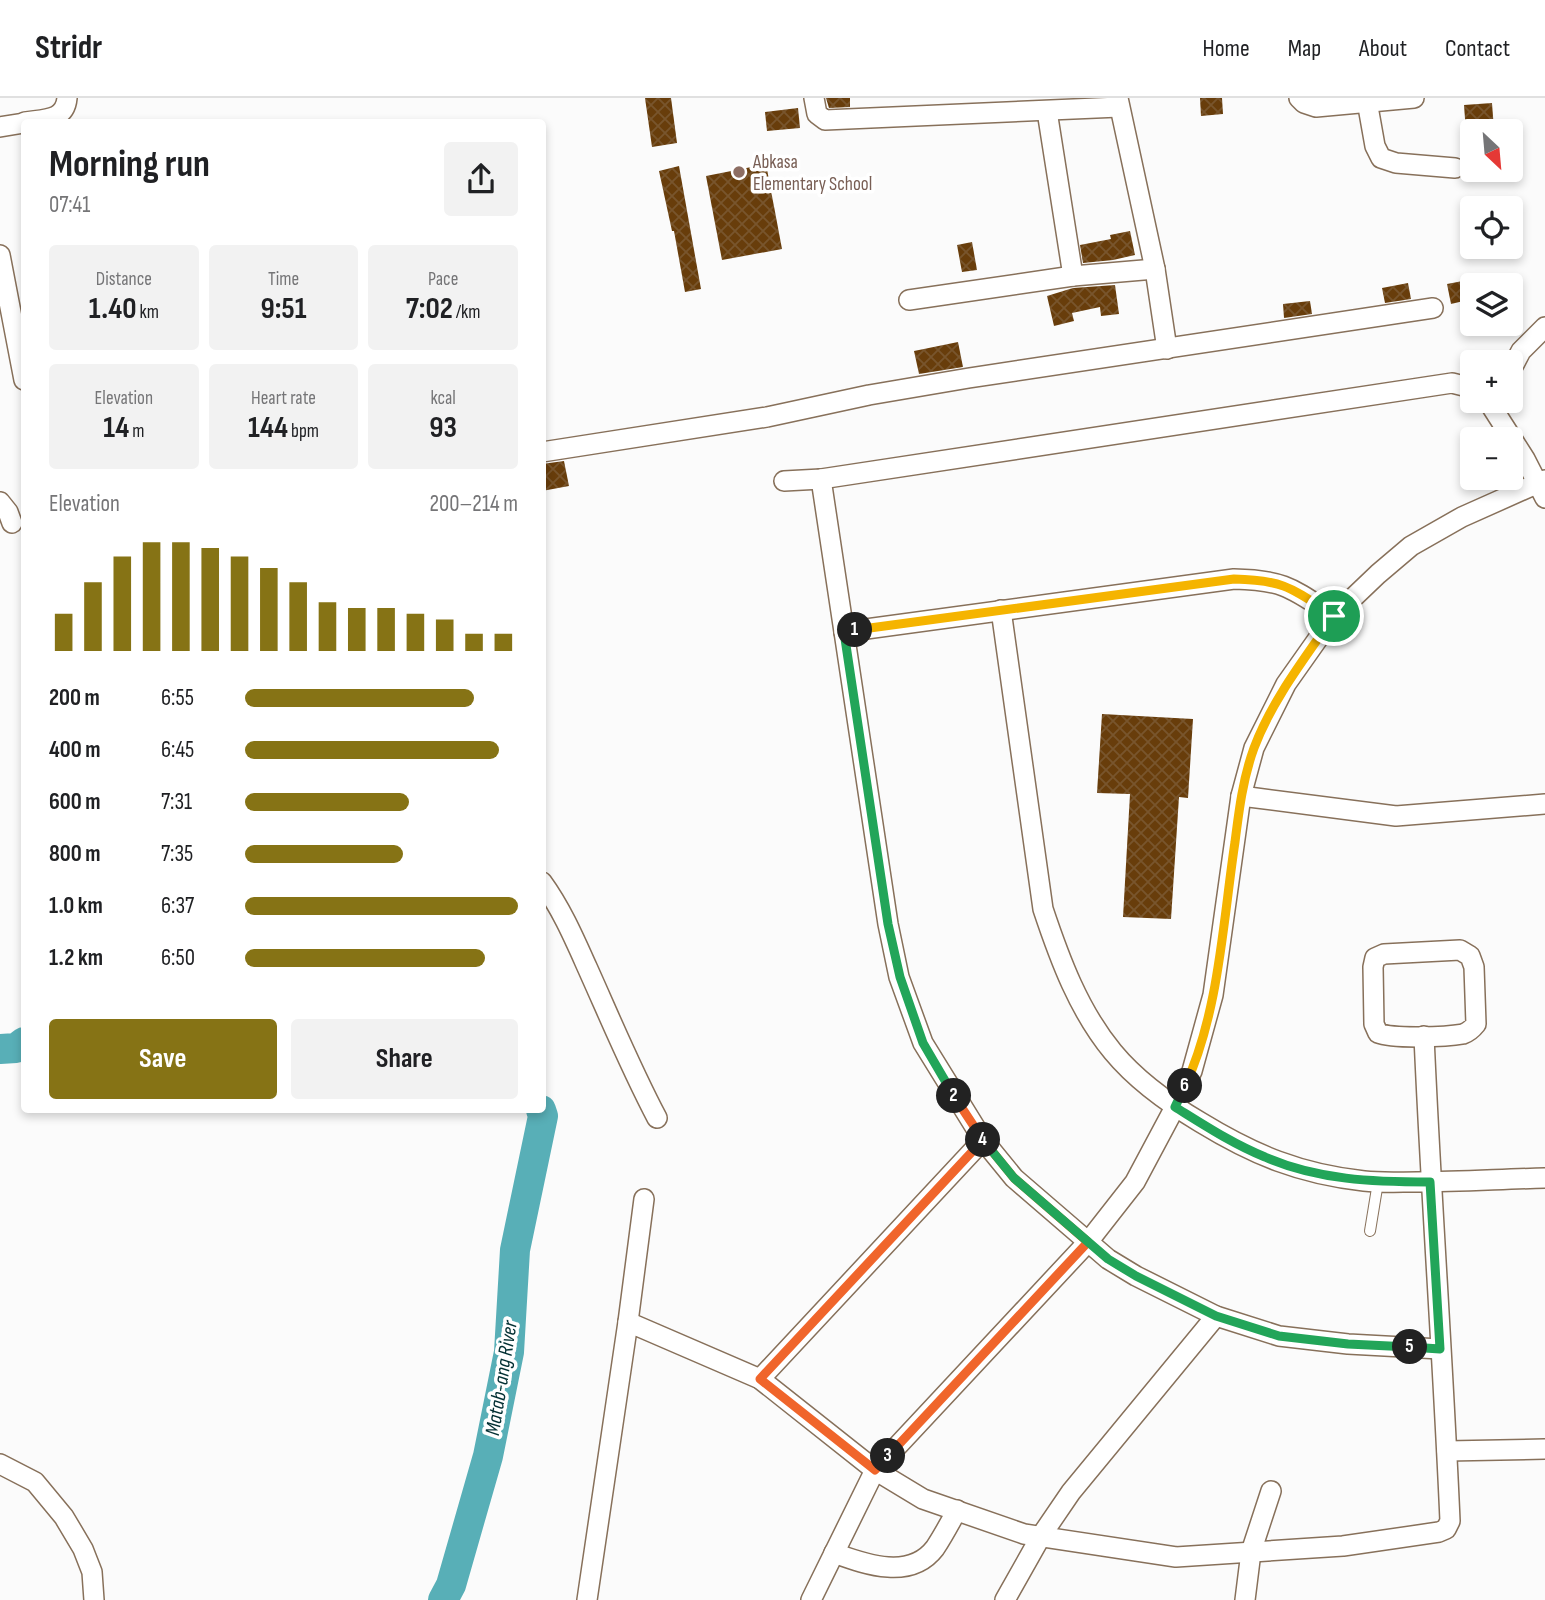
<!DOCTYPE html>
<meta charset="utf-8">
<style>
body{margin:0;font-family:"Sofia Sans Condensed",sans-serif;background:#f2f2f2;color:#202124;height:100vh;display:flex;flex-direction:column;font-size:26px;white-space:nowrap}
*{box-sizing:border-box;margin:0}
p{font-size:23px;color:#757577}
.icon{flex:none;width:38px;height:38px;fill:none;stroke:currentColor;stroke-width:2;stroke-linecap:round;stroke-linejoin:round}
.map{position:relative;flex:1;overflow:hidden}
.side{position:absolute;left:21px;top:21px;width:525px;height:994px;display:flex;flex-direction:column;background:#fff;border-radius:7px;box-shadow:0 4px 10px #0003}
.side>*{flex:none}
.needle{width:46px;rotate:154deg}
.fabs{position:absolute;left:1460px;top:21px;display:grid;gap:14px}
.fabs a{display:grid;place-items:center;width:63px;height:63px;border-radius:7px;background:#fff;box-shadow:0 4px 10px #0003;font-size:35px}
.pin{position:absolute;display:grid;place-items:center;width:60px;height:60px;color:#fff;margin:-30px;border:4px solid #fff;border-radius:50%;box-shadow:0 2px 7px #0007}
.km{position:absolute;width:35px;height:35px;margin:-18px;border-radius:50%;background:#222;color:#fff;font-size:19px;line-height:35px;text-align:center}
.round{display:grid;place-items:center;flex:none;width:74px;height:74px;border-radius:7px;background:#f2f2f2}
.summary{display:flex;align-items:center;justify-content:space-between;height:119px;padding:0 28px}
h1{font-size:38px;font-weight:700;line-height:52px}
.stats{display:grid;grid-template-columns:repeat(3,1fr);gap:10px;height:119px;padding:7px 28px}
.stats div{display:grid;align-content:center;border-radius:7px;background:#f2f2f2;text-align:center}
.stats b{font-size:30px;font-weight:700}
.stats small{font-size:19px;font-weight:400}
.stats p{font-size:19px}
.chart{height:196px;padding:14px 28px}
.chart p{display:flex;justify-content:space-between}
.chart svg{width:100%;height:126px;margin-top:7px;stroke:#867315;stroke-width:6}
.primary-button{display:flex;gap:14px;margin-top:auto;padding:14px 28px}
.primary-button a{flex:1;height:80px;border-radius:7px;background:#867315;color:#fff;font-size:28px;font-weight:700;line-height:80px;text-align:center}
.primary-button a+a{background:#f2f2f2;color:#202124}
ul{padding:0 28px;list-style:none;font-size:23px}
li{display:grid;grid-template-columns:112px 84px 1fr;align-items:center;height:52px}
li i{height:18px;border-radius:9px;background:#867315}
header{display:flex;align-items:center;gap:42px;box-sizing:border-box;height:98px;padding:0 35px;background:#fff;border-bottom:2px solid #e0e0e0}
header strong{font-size:33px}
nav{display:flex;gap:38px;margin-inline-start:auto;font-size:24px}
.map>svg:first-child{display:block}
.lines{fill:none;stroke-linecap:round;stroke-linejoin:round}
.river{stroke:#58afb7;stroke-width:30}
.building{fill:url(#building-cross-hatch)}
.lane-casing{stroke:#87705a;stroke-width:12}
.street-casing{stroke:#87705a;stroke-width:22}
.lane{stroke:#fff;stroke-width:10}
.street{stroke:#fff;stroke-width:19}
.split-1-casing{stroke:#fff;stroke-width:14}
.split-2-casing{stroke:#fff;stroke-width:14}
.split-3-casing{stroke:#fff;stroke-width:14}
.split-4-casing{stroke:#fff;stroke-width:14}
.split-5-casing{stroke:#fff;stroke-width:14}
.split-6-casing{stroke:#fff;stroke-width:14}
.split-7-casing{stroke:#fff;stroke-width:14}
.split-1{stroke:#f5b400;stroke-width:9}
.split-2{stroke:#22a559;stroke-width:9}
.split-3{stroke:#f0652b;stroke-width:9}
.split-4{stroke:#f0652b;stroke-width:9}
.split-5{stroke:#22a559;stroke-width:9}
.split-6{stroke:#22a559;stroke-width:9}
.split-7{stroke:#f5b400;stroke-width:9}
.education-dot{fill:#8d6e63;stroke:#fff;stroke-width:2.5}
.labels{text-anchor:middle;stroke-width:7;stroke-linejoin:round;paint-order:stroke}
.education-label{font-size:19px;fill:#785e54;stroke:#fff;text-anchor:start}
.water-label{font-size:21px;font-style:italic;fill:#033033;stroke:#fff}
</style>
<header>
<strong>Stridr</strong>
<nav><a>Home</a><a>Map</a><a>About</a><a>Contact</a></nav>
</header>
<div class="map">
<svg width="1545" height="1502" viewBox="0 0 1545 1502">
<defs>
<pattern id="building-cross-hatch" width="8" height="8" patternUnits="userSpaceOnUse" patternTransform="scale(1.75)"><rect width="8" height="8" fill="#683d0b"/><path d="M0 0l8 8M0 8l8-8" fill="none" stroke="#78552d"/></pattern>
</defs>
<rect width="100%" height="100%" fill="#fbfbfb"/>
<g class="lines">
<g class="river">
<path d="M0 951 16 950 24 944"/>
<path d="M443 1502 451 1487 488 1358 509 1254 515 1152 543 1018 541 1012"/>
</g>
</g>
<g class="building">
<path d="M645 0H671L677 45 652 49Z"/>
<path d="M826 0H850V9L829 10Z"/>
<path d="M1200 0H1222L1223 16 1201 18Z"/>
<path d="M1492 5 1494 32 1466 34 1464 7Z"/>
<path d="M798 10 800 30 767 33 765 14Z"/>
<path d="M766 66 782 151 722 162 706 78Z"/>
<path d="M679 68 701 191 685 194 674 133H672L659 73Z"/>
<path d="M1130 133 1135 157 1113 162 1083 165 1080 147 1111 141 1110 137Z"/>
<path d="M972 144 977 172 962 174 957 147Z"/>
<path d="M1468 182 1472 201 1451 206 1447 186Z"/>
<path d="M1408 185 1411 201 1385 205 1382 190Z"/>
<path d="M1115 187 1119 216 1101 218 1100 209 1072 215 1074 223 1054 228 1047 198 1073 190Z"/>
<path d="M1310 203 1312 216 1284 220 1283 206Z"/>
<path d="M958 244 963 269 919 276 914 253Z"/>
<path d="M564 363 569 388 542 393V366Z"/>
<path d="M1102 616 1193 621 1188 700 1179 699 1171 821 1123 819 1130 696 1097 695Z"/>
</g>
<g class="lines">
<defs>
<path id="lane" d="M1370 1133 1378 1084"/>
<g id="street">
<path d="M814 0 817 16 825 22 1119 9"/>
<path d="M1118 0 1155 171 1167 251"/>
<path d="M1299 0 1304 5 1316 9 1414 0"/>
<path d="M1367 3 1375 48 1381 60 1396 65 1455 70"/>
<path d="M1047 13 1073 178"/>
<path d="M25 24C44 21 65 23 67 0"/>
<path d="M0 29 24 25"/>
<path d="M0 157 24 282"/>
<path d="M909 202 1073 178 1155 171"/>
<path d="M1510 274 1521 253 1545 229"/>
<path d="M1488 303 1525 361 1545 400"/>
<path d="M542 354 767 319 869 297 969 280 1433 210"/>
<path d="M821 381 888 826 899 879 923 945 983 1042 1014 1080 1108 1161 1136 1178 1216 1218 1279 1238 1348 1246 1440 1251"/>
<path d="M784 383 821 381 1452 285 1472 290"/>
<path d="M0 404 8 414 12 425"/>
<path d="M1001 512 1043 811C1060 862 1079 913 1113 954 1137 983 1168 1005 1200 1024 1254 1057 1300 1076 1364 1083 1381 1085 1399 1084 1417 1084 1460 1084 1502 1081 1545 1080"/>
<path d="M844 534 1234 481C1285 482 1293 491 1334 518"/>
<path d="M1241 698 1396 718 1545 706"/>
<path d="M542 784C561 810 574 840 587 869 610 920 631 971 657 1020"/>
<path d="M1460 852 1470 858 1474 869 1476 926C1472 931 1469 934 1463 936 1446 939 1393 941 1378 935L1374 926 1373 869 1375 860 1384 856Z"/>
<path d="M628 1224 644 1101"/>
<path d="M760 1281 983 1042"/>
<path d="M1447 1353 1545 1351"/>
<path d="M0 1366 35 1384 64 1419 83 1451 92 1474 94 1502"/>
<path d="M834 1455C865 1466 910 1483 935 1450 943 1438 950 1425 957 1412"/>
<path d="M587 1502 628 1224 760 1281 875 1372 923 1401 1024 1436 1176 1459 1343 1448 1439 1434 1446 1431 1450 1423C1443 1261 1431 1099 1424 938"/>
<path d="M811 1502 875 1372 1088 1144 1135 1084 1175 1009 1192 973 1213 897 1241 698 1254 650 1286 586 1334 518 1378 476 1411 448 1462 419 1545 382"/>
<path d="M1005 1502 1041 1438 1071 1394 1216 1218"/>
<path d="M1245 1502 1251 1454 1271 1393"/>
</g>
</defs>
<use href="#lane" class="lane-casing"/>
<use href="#street" class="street-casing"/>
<use href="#lane" class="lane"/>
<use href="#street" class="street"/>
</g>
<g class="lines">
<defs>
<path id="split-1" d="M855 532 1234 481C1285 482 1293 491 1334 518"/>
<path id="split-2" d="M855 532 844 534 888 826 900 879 923 945 954 998"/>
<path id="split-3" d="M888 1358 1088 1144 1014 1080 983 1042 954 998"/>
<path id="split-4" d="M888 1358 875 1372 760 1281 983 1042"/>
<path id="split-5" d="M983 1042 1014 1080 1108 1161 1136 1178 1216 1218 1279 1238 1348 1246 1410 1249"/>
<path id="split-6" d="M1185 988 1175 1009C1204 1027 1233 1046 1265 1059 1317 1082 1374 1084 1430 1084L1440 1251 1410 1249"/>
<path id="split-7" d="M1185 988C1219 915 1223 823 1235 744 1239 712 1243 680 1254 650 1272 602 1305 560 1334 518"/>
</defs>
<use href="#split-1" class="split-1-casing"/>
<use href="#split-2" class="split-2-casing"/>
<use href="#split-3" class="split-3-casing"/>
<use href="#split-4" class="split-4-casing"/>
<use href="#split-5" class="split-5-casing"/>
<use href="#split-6" class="split-6-casing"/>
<use href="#split-7" class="split-7-casing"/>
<use href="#split-1" class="split-1"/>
<use href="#split-2" class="split-2"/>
<use href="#split-3" class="split-3"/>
<use href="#split-4" class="split-4"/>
<use href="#split-5" class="split-5"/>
<use href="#split-6" class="split-6"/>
<use href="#split-7" class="split-7"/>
</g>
<circle class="education-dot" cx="739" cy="74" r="7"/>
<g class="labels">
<g class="education-label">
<text x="753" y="70">Abkasa<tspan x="753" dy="22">Elementary School</tspan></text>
</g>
<g class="water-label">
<text transform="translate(501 1280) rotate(-81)" y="7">Matab-ang River</text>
</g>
</g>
</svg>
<div class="fabs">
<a><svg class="needle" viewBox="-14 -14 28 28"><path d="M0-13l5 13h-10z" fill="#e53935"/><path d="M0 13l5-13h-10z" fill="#757577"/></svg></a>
<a><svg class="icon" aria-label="locate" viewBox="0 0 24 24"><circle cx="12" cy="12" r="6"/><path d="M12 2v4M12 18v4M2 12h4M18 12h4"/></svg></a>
<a><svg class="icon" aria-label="layers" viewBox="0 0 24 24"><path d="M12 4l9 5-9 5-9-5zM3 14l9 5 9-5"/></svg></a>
<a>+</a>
<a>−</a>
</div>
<div class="pin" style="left:1334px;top:518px;background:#1e9e55"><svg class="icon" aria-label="arrive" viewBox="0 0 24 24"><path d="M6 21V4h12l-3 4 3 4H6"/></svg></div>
<b class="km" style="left:855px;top:532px">1</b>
<b class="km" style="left:954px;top:998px">2</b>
<b class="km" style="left:888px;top:1358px">3</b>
<b class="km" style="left:983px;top:1042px">4</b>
<b class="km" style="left:1410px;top:1249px">5</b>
<b class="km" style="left:1185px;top:988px">6</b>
<section class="side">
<div class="summary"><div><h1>Morning run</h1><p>07:41</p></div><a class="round"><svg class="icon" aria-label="share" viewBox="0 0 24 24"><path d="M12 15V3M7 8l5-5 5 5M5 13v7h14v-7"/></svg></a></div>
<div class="stats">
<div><p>Distance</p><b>1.40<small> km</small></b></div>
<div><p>Time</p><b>9:51</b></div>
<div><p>Pace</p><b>7:02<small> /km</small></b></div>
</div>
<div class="stats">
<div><p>Elevation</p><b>14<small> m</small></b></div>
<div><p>Heart rate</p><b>144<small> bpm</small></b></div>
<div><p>kcal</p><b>93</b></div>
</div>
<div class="chart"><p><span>Elevation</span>200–214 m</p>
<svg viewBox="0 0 160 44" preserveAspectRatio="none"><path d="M5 44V31M15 44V20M25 44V11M35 44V6M45 44V6M55 44V8M65 44V11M75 44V15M85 44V20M95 44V27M105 44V29M115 44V29M125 44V31M135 44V33M145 44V38M155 44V38"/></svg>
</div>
<ul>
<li><b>200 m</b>6:55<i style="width:84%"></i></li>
<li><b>400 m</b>6:45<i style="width:93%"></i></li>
<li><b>600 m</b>7:31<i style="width:60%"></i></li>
<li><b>800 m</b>7:35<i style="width:58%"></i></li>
<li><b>1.0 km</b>6:37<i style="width:100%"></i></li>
<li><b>1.2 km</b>6:50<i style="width:88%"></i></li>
</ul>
<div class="primary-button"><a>Save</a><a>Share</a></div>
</section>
</div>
